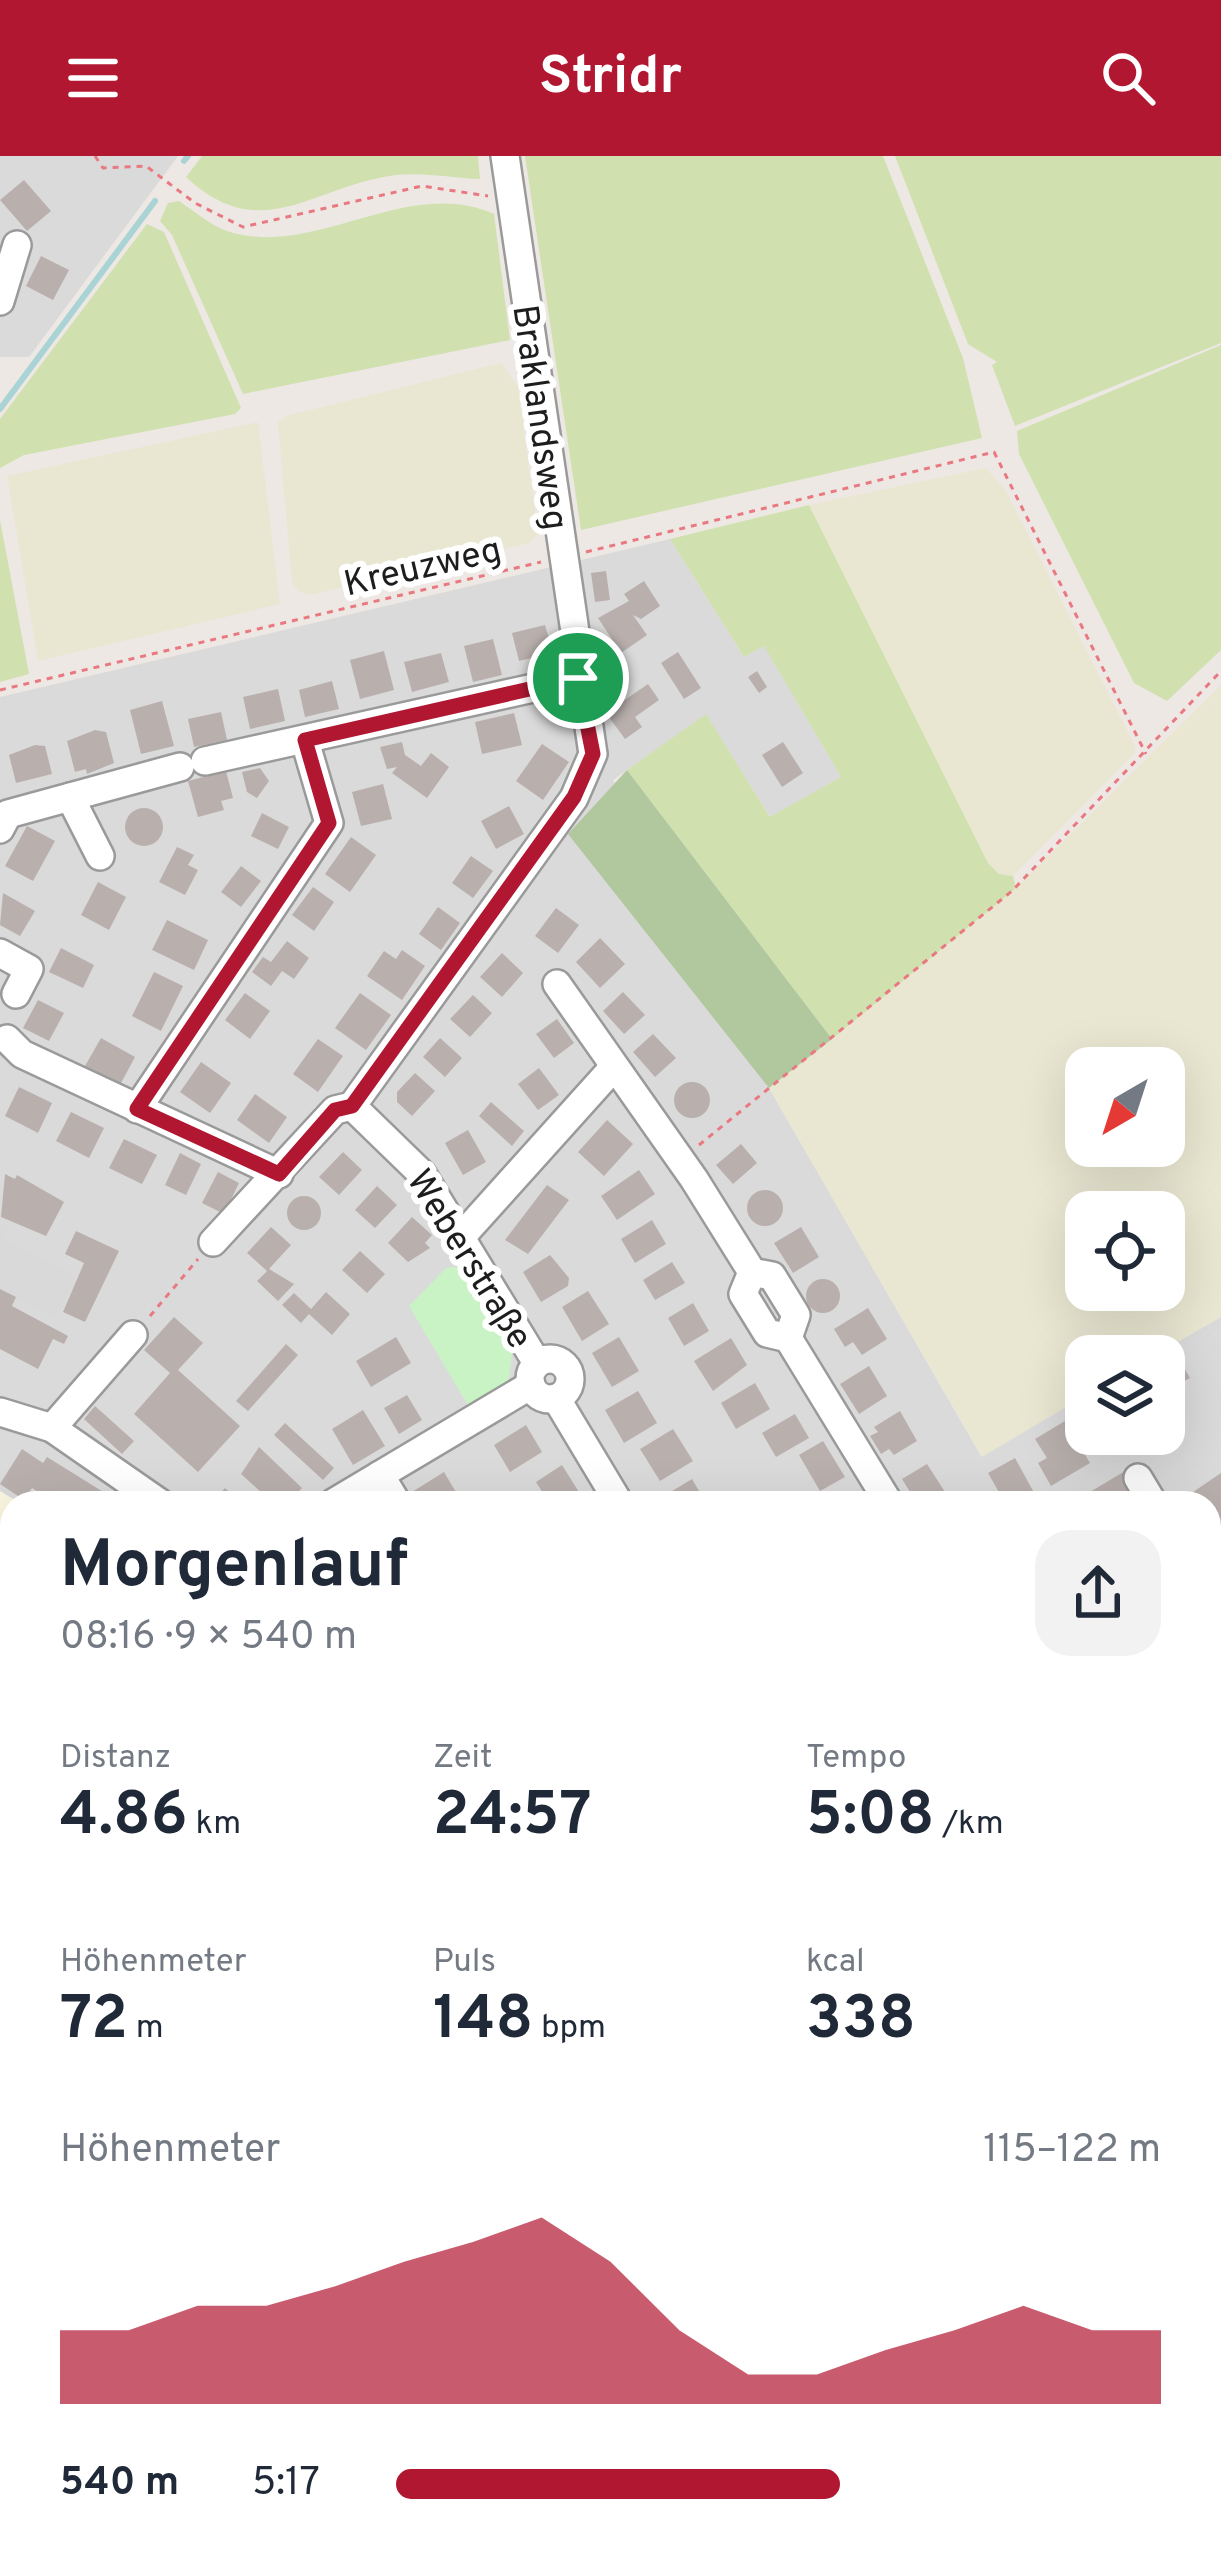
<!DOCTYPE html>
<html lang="de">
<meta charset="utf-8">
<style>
body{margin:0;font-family:Overpass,sans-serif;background:#f2f2f3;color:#1f2937;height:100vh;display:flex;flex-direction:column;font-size:45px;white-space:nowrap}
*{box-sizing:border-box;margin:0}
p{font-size:39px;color:#747a83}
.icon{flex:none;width:66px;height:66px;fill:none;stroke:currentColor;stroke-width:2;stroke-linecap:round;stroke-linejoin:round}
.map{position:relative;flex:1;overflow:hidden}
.side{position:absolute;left:0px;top:1335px;width:1221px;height:1065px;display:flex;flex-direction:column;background:#fff;border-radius:36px 36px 0 0;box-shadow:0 12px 48px #0002}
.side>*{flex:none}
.needle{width:78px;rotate:219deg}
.controls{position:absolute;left:1065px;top:891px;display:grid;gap:24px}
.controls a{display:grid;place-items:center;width:120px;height:120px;border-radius:24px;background:#fff;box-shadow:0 12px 48px #0002;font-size:60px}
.pin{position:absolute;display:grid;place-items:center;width:102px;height:102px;color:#fff;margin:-51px;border:6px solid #fff;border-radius:50%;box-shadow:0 3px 12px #0007}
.round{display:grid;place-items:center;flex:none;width:126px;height:126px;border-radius:36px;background:#f2f2f3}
.head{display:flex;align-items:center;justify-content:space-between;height:204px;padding:0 60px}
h1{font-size:66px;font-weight:700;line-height:90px}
.metrics{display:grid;grid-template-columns:repeat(3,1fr);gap:18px;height:204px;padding:12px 60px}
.metrics div{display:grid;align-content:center}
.metrics b{font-size:60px;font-weight:700}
.metrics small{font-size:33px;font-weight:400}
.metrics p{font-size:33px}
.chart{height:336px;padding:24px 60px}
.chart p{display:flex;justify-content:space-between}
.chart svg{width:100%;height:216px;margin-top:12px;fill:#b21732;opacity:.7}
ul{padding:0 60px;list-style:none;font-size:39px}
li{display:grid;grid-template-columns:192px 144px 1fr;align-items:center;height:90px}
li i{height:30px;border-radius:15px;background:#b21732}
header{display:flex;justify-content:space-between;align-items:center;height:156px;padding:0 60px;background:#b21732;color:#fff;font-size:54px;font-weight:700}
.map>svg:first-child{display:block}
.residential{fill:#dbdada}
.industrial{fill:#e5d6e5}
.education{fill:#fbf6df}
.farmland{fill:#e9e7d1;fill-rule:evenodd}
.grass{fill:#d0e1af}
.forest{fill:#b1c79d}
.park{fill:#c9f2c5}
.parking{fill:#d9d9d9}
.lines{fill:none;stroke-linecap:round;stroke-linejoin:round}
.stream{stroke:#a9d3d5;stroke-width:6}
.building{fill:#b9b0ad}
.minor-casing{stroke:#9a9a9a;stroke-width:32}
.major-casing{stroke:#844a11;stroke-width:38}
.path{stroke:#e97980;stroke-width:3;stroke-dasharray:6 6;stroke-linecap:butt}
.minor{stroke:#fff;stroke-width:27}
.major{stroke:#f0c3a5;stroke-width:33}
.route-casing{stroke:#fff;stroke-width:24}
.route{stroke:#b21732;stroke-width:15}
.labels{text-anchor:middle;stroke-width:12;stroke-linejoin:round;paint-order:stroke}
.street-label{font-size:36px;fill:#1d1d1d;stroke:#fff}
</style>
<header><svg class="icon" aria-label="menu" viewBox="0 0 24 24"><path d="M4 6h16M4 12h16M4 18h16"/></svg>Stridr<svg class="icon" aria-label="search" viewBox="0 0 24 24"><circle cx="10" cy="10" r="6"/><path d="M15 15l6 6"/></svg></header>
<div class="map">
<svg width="1221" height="2399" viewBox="0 0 1221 2399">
<rect width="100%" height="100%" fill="#ede8e4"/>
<g class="residential">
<path d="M0 0H178L29 201H0Z"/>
<path d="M670 383 744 501 764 489 841 621 771 662 706 559 613 624 730 875 769 932 981 1300 1086 1239V1278H1164V1200H1153L1221 1161V1702L1209 1719V1347H12V1903L0 1907V541Z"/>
<path d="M1209 1770 1221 1779V1836L1209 1854Z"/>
</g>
<g class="industrial">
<path d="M1221 1702V1779L1209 1770V1719Z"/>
<path d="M1221 1836V2376L1206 2399H1122L1109 2388H1209V1854Z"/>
</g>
<path class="education" d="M0 1335 20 1347H12V1650L0 1654Z"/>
<g class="farmland">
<path d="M501 207 518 230 538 378 529 387 310 439 299 436 292 426 278 267 286 260Z"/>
<path d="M258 266 280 448 38 505 7 320Z"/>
<path d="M986 312 1006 335 1135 590V597L1013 720 999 718 988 707 809 349Z"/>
<path d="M1221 529V1161L1153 1200H1086V1239L982 1301 769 932 1016 732ZM1086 912H1164V990H1086ZM1086 1056H1164V1134H1086Z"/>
<path d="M12 1903V2388H584L589 2399H0V1907Z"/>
</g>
<g class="grass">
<path d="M202 0H478L480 23C453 22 423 16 396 19 314 29 262 92 186 21Z"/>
<path d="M525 0H883L963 202 982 282 581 374Z"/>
<path d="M895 0H1221V187L1015 270 992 209 997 206 968 188Z"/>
<path d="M179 45C194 55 210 69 227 75 315 104 405 19 494 58L510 184 243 238 172 79 160 65 168 47Z"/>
<path d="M147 68 164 76 241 252 235 258 24 299 0 312V263Z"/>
<path d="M1221 189V494L1167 545 1134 527 1019 298 1017 275Z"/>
<path d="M809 349 988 707 999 718 1013 720 1016 732 832 883 627 614 706 558 770 661 841 621 764 490 744 501 670 383Z"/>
<path d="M0 364 29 518 0 526Z"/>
<path d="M584 2388H1109L1122 2399H589Z"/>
</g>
<path class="forest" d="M627 614 832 883 769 932 568 678Z"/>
<path class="park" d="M463 1110 513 1193 508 1228 470 1253 409 1150 446 1112Z"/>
<path class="parking" d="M0 1069 7 1073 2 1084 75 1120 55 1161 0 1134Z"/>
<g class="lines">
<g class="stream">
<path d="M184 5 188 0"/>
<path d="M0 253 155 45"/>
</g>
</g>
<g class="building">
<path d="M24 24 51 55 27 75 0 44Z"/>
<path d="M41 100 69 114 53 144 26 130Z"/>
<path d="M606 415 610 444 595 446 591 417Z"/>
<path d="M644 425 660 450 641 463 633 459 647 479 621 497 598 462 629 445 624 438Z"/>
<path d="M545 469 553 497 519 505 512 477Z"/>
<path d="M493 483 502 519 473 526 464 490Z"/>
<path d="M384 495 394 534 360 543 350 504Z"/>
<path d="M678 496 701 532 684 543 661 507Z"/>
<path d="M441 497 449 526 412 536 404 506Z"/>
<path d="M757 515 767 531 759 537 748 521Z"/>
<path d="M332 525 339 553 305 561 299 534Z"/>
<path d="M648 528 659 544 635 561 642 571 625 583 606 557Z"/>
<path d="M278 533 285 565 250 573 243 541Z"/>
<path d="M162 545 174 590 141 598 130 554Z"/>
<path d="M221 556 227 584 194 591 188 563Z"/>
<path d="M514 557 522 589 482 598 475 566Z"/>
<path d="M95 574 106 576 114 607 87 618 86 613 75 616 67 585Z"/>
<path d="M402 586 405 599 421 610 431 597 449 611 427 642 392 617 397 611 387 613 380 591Z"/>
<path d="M783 586 803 617 782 631 762 599Z"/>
<path d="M542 588 569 606 543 644 516 625Z"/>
<path d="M35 589 45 590 52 618 16 627 9 599Z"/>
<path d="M260 612 269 625 257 642 247 636 242 616Z"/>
<path d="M226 615 233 642 221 645 224 654 198 661 188 625Z"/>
<path d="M383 628 392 663 361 670 352 636Z"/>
<path d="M509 650 524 678 496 693 481 665Z"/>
<circle cx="144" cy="671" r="19"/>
<path d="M262 657 289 671 278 693 251 680Z"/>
<path d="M27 670 55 685 33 725 5 710Z"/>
<path d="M351 681 376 699 350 736 325 718Z"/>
<path d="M177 691 194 699 188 709 198 714 185 739 159 726Z"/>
<path d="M471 700 493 715 473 742 452 727Z"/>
<path d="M241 710 261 725 241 751 221 736Z"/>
<path d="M98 726 126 741 109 774 81 759Z"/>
<path d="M313 731 334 746 314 775 292 759Z"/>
<path d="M3 737 35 755 20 780 0 769Z"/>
<path d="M438 751 460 767 441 794 419 778Z"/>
<path d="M556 752 579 769 558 797 535 780Z"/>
<path d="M167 764 208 784 194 814 152 794Z"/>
<path d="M600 782 625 808 600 832 576 806Z"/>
<path d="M287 785 309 802 294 823 282 815 271 830 252 816 263 801 271 806Z"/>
<path d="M61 792 94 809 83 832 49 816Z"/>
<path d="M402 794 425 810 402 844 367 820 384 795 396 803Z"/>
<path d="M502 797 523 817 502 841 480 821Z"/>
<path d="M154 816 183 830 161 875 132 860Z"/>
<path d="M623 836 645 859 624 878 603 855Z"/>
<path d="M245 837 270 855 250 883 225 864Z"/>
<path d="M360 837 391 859 366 894 335 872Z"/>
<path d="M473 839 492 857 470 881 450 863Z"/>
<path d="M38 844 64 857 49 885 23 872Z"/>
<path d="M557 863 574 887 554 902 536 878Z"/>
<path d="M653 878 676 902 655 921 633 896Z"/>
<path d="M101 882 135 901 120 929 85 910Z"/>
<path d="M440 882 462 902 445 921 423 901Z"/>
<path d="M318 883 343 900 318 936 293 918Z"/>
<path d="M201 906 231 927 210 957 180 936Z"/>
<path d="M539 912 559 939 538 954 518 928Z"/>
<path d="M415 917 435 935 412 960 397 946V936Z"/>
<circle cx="692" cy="944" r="18"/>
<path d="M19 931 52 947 38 977 5 960Z"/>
<path d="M255 938 287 961 269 987 237 964Z"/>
<path d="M491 946 524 975 512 990 479 960Z"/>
<path d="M71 956 104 972 89 1002 56 985Z"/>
<path d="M607 964 633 988 604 1020 578 996Z"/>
<path d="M468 974 486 1006 463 1019 445 987Z"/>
<path d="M124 983 157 999 142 1028 109 1012Z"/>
<path d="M741 988 757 1007 733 1028 716 1009Z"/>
<path d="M343 996 362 1014 339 1039 319 1021Z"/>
<path d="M180 997 201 1008 186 1039 165 1029Z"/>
<path d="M639 1014 655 1038 617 1064 601 1040Z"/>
<path d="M218 1016 239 1027 224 1058 202 1047Z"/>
<path d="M5 1018 15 1023 17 1019 64 1046 46 1080 1 1061Z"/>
<path d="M547 1029 569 1044 528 1098 505 1084Z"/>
<path d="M377 1030 397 1049 375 1072 355 1054Z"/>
<circle cx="765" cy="1052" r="18"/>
<circle cx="304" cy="1057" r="17"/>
<path d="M412 1061 432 1079 425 1087 430 1092 408 1106 388 1087Z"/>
<path d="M652 1064 666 1088 635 1107 621 1083Z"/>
<path d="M271 1071 291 1089 269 1113 294 1128 278 1145 257 1125 267 1115 247 1097Z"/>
<path d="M801 1071 819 1101 793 1117 774 1087Z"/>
<path d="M76 1075 119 1095 85 1166 63 1156 84 1107 65 1098Z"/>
<path d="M360 1095 385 1118 367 1137 342 1114Z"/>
<path d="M550 1099 569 1122 568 1130 541 1146 523 1116Z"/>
<path d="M672 1106 685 1127 655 1144 643 1124Z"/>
<circle cx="823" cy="1140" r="17"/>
<path d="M0 1133 16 1141 12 1150 68 1180 64 1188 53 1183 38 1213 0 1193Z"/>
<path d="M588 1135 609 1168 582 1185 562 1151Z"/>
<path d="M326 1136 350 1158 332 1179 309 1158 301 1167 282 1149 294 1137 311 1153Z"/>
<path d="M693 1147 709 1175 684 1190 668 1162Z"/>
<path d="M868 1152 887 1183 862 1199 853 1186 845 1191 834 1173Z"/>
<path d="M174 1161 203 1187 178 1214 240 1270 198 1316 134 1258 170 1217 144 1194Z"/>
<path d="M396 1181 411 1207 371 1231 356 1205Z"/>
<path d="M619 1181 639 1215 612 1231 592 1197Z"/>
<path d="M731 1182 747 1209 713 1235 694 1205Z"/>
<path d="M286 1188 298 1199 248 1255 236 1245Z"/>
<path d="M1178 1201 1190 1222 1164 1236V1209Z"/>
<path d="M869 1210 887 1240 859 1258 840 1228Z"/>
<path d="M755 1227 770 1253 736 1273 721 1247Z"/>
<path d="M638 1235 657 1267 624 1287 605 1254Z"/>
<path d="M407 1239 422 1264 399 1278 384 1252Z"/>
<path d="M1164 1240 1175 1259 1164 1265Z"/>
<path d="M95 1250 134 1285 122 1298 84 1263Z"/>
<path d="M363 1254 385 1290 353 1309 332 1273Z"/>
<path d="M900 1255 917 1285 894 1299 889 1293 881 1298 870 1280 878 1276 874 1271Z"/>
<path d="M795 1258 809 1282 776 1301 762 1277Z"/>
<path d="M1065 1265 1090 1307 1051 1330 1038 1307 1047 1302 1035 1283Z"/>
<path d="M285 1267 334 1312 323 1324 274 1279Z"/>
<path d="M526 1269 542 1296 510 1316 494 1289Z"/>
<path d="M673 1273 693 1305 660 1325 640 1293Z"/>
<path d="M823 1285 845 1321 820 1335 799 1299Z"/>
<path d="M259 1291 302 1332 291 1343 287 1339 273 1347 241 1318Z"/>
<path d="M22 1293 43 1307 47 1301 105 1337 98 1347H54L32 1332 24 1344 0 1328Z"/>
<path d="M1015 1302 1032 1333 1040 1347H1005L988 1317Z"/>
<path d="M927 1308 945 1336 917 1347 902 1323Z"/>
<path d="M562 1309 582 1341 549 1347 536 1326Z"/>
<path d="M1125 1315 1144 1347H1090L1085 1339Z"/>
<path d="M444 1316 457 1338 443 1347H419L412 1336Z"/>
<path d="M1221 1317V1424L1209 1406V1347H1177Z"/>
<path d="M692 1323 706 1347H661L659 1343Z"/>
<path d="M225 1332 241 1347 214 1344Z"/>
<path d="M6 1410 12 1431V1478L0 1482V1412Z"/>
<path d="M12 1480V1537L0 1541V1484Z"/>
<path d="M12 1575V1609L2 1612 0 1579Z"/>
<path d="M1221 1726V1759L1209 1752Z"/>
<path d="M11 1767 12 1802 0 1806V1771Z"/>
<path d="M124 2388H306L309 2399H127Z"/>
<path d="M342 2388H377L381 2399H345Z"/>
<path d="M435 2388H470L474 2399H439Z"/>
<path d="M484 2388H520L524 2399H488Z"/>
</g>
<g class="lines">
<defs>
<g id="minor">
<path d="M0 145 17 89"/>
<path d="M205 605 578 522"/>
<path d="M70 641 100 700"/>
<path d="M0 673 8 658 180 611"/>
<path d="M0 797 29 813 16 838"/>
<path d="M557 828 694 1023 752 1116 772 1120 796 1159 788 1182"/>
<path d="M7 883 22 898 279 1018"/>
<path d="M352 950 422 1018 537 1207"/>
<path d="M137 953 329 667 305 585"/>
<path d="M461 1081 613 912"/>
<path d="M213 1086 335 954 352 950 574 642 593 598 505 0"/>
<path d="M752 1116 743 1138 767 1177 788 1182 889 1347"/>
<circle cx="550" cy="1223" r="20"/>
<path d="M556 1242 619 1347"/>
<path d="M0 1256 52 1272 160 1347"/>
<path d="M52 1272 133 1179"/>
<path d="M380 1319 397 1347"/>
<path d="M1138 1322 1153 1347"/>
<path d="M333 1347 531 1229"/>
<path d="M1209 1443 1221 1463"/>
<path d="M1209 1512 1221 1508"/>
<path d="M1209 1643 1221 1645"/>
<path d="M1209 1694 1221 1678"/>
<path d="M1209 1959 1221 1964"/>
<path d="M1209 2066H1221"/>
<path d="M390 2388 394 2399"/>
</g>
<g id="major">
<path d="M1209 1598 1221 1601"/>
<path d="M0 1878 12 1874"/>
</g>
</defs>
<use href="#minor" class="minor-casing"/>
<use href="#major" class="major-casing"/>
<g class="path">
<path d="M95 0 103 12 146 10 195 47 243 71 422 30 488 40"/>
<path d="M586 396 994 296 1146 598"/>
<path d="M0 534 541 406"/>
<path d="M699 989 1012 735 1221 515"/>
<path d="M150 1160 198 1103"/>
</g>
<use href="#minor" class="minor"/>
<use href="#major" class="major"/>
</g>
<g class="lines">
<defs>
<path id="route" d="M578 522 593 598 574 641 352 950 335 954 279 1018 137 953 329 667 305 584Z"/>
</defs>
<use href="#route" class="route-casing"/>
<use href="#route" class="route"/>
</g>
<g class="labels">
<g class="street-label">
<text transform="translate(542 261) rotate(82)" y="13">Braklandsweg</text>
<text transform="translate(422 409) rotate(-13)" y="13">Kreuzweg</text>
<text transform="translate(471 1102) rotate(58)" y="13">Weberstraße</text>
</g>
</g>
</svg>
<div class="controls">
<a><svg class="needle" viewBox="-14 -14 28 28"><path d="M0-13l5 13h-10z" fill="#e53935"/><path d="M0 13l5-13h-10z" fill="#747a83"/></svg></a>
<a><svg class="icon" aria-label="locate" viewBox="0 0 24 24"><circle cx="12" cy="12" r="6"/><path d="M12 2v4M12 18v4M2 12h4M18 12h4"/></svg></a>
<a><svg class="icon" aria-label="layers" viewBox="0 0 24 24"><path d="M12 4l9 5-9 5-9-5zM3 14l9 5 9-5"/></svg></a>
</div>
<div class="pin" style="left:578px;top:522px;background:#1e9e55"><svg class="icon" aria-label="arrive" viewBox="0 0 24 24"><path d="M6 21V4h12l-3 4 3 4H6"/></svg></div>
<section class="side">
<div class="head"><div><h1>Morgenlauf</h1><p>08:16 · 9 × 540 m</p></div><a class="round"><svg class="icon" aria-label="share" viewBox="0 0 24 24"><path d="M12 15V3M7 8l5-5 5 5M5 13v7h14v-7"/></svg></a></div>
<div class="metrics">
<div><p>Distanz</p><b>4.86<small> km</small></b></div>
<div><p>Zeit</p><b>24:57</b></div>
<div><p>Tempo</p><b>5:08<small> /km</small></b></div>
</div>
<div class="metrics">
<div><p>Höhenmeter</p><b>72<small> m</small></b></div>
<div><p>Puls</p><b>148<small> bpm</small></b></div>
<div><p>kcal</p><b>338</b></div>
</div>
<div class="chart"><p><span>Höhenmeter</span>115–122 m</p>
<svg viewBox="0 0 160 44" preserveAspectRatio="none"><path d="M0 44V29L10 29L20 24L30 24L40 20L50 15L60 11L70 6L80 15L90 29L100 38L110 38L120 33L130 29L140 24L150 29L160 29V44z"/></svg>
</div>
<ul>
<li><b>540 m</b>5:17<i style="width:58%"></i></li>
</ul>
</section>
</div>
